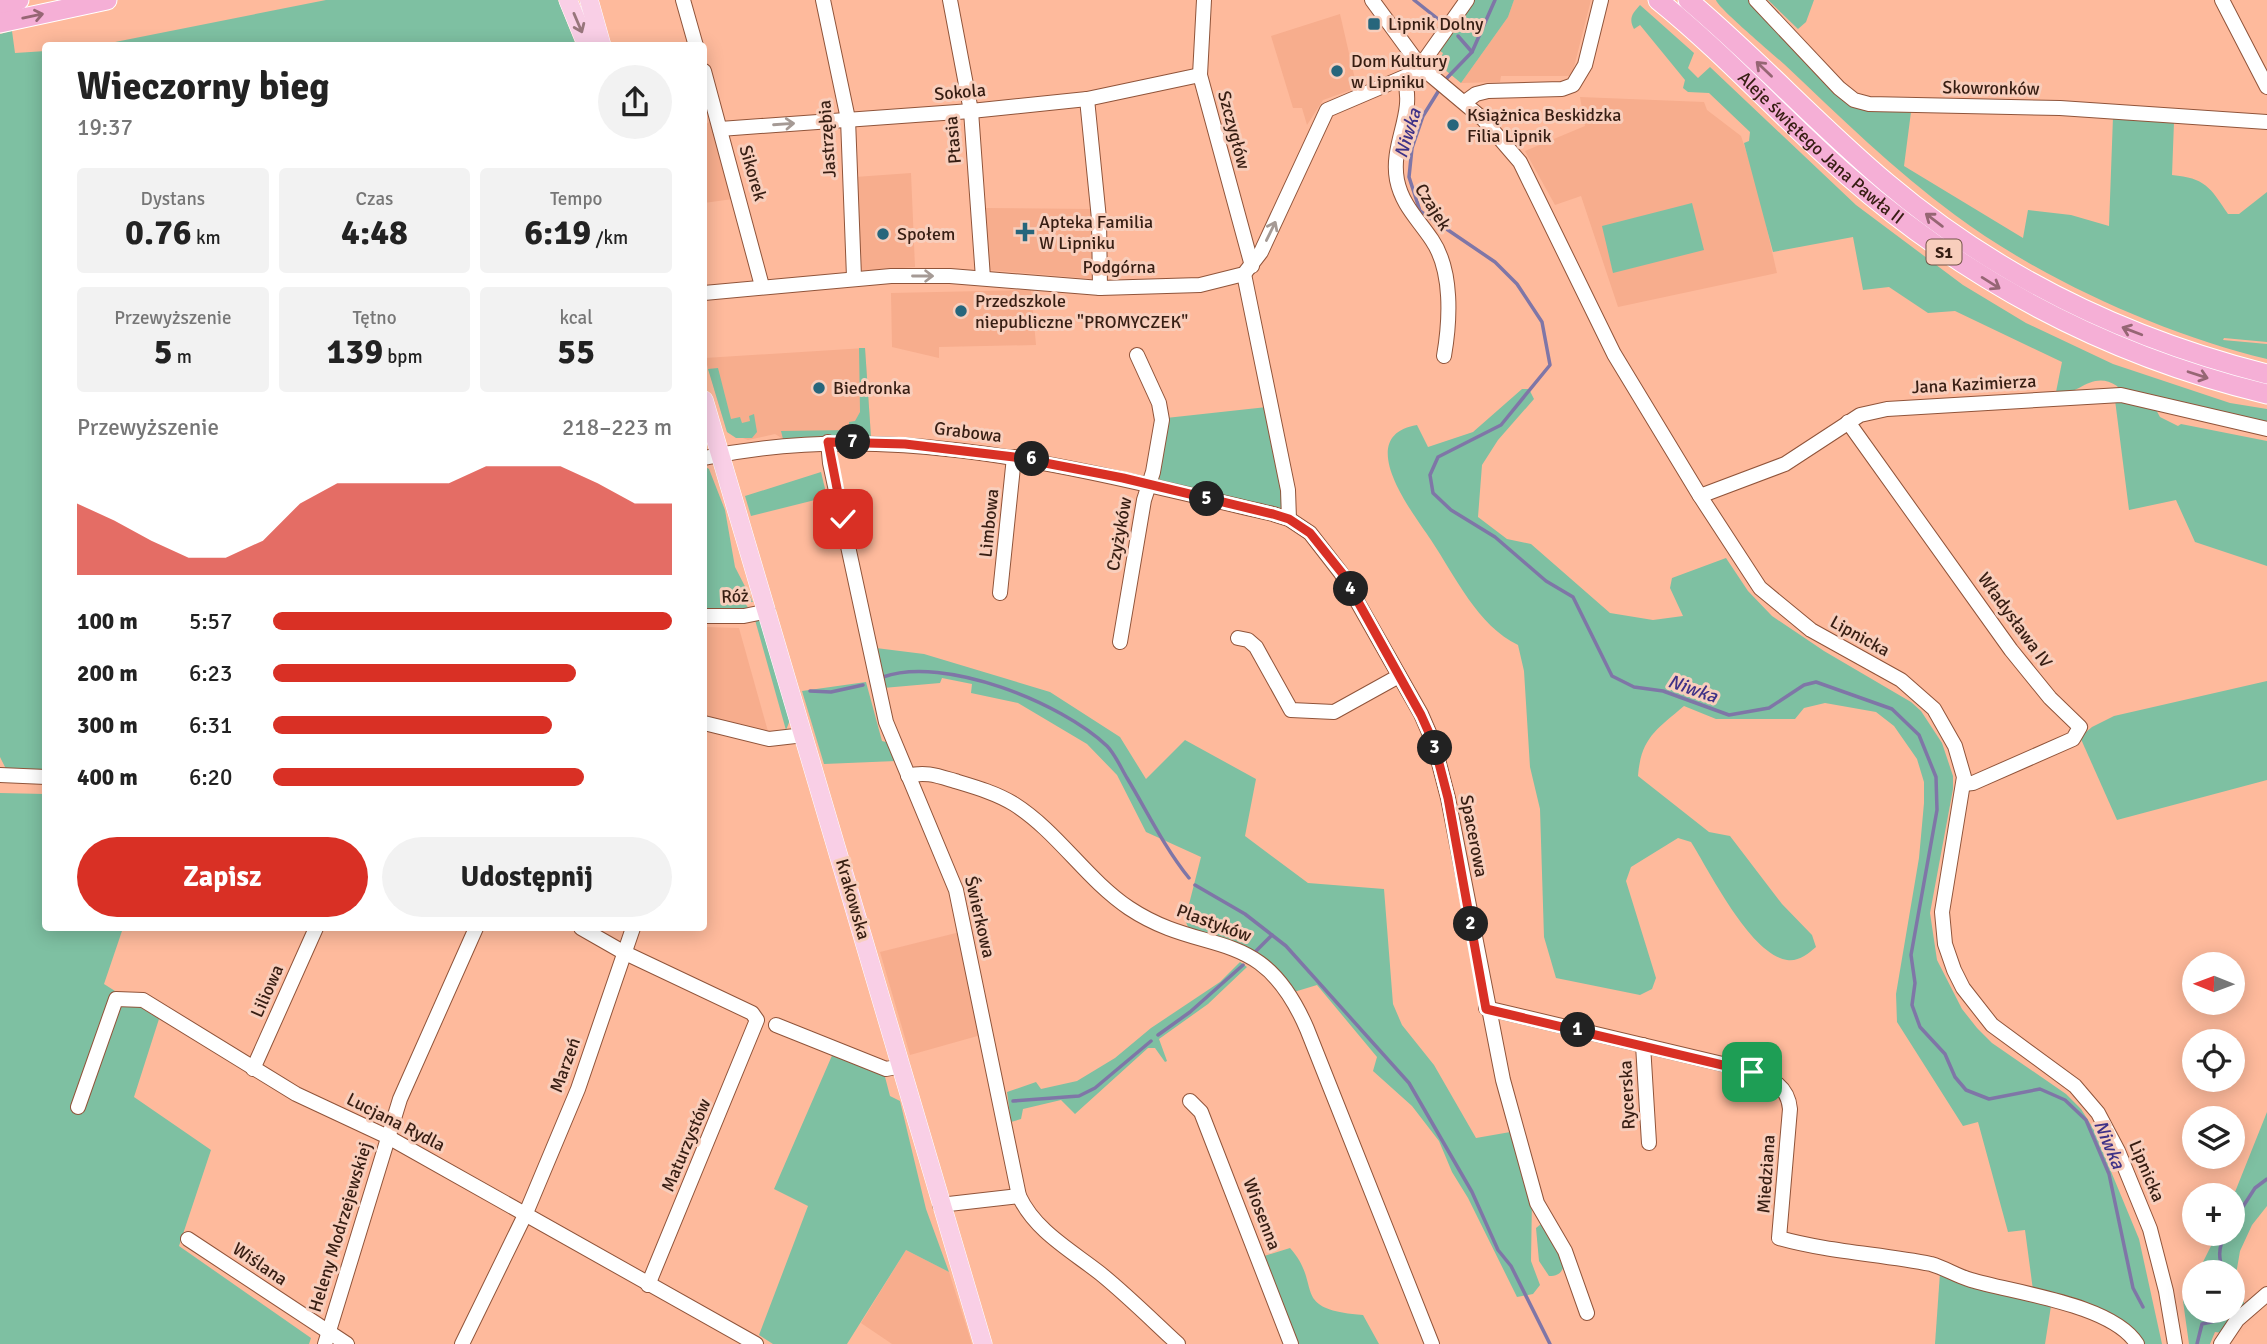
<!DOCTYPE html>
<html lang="pl">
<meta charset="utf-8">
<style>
body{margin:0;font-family:Signika,sans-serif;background:#f2f2f2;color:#222;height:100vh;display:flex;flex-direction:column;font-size:26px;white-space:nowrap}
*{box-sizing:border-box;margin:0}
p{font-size:23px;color:#767676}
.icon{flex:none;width:38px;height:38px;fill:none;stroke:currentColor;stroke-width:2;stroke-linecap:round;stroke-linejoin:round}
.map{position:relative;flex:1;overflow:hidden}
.side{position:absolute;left:42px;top:42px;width:665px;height:889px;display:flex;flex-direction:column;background:#fff;border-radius:7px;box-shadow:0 4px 18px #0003}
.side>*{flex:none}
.needle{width:46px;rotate:271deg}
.tools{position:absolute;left:2182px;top:952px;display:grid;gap:14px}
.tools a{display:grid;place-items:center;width:63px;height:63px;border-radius:50%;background:#fff;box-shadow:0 4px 18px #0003;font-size:35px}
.pin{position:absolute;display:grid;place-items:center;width:60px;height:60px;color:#fff;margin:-30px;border-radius:14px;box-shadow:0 4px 10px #0006}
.km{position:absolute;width:35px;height:35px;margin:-18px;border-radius:50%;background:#222;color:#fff;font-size:19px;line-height:35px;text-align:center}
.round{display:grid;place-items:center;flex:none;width:74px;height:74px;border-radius:37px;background:#f2f2f2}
.headline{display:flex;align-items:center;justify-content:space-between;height:119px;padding:0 35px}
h1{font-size:38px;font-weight:700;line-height:52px}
.stats{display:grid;grid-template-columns:repeat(3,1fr);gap:10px;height:119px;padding:7px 35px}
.stats div{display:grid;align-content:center;border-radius:7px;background:#f2f2f2;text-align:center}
.stats b{font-size:35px;font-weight:700}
.stats small{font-size:19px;font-weight:400}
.stats p{font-size:19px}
.chart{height:196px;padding:14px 35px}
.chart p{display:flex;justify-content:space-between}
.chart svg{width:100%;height:126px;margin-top:7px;fill:#d93025;opacity:.7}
.primary-button{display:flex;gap:14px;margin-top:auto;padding:14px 35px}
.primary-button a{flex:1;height:80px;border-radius:42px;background:#d93025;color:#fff;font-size:28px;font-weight:700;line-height:80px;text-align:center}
.primary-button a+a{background:#f2f2f2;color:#222}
ul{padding:0 35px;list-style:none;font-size:23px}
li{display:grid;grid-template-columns:112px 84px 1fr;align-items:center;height:52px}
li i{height:18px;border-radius:9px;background:#d93025}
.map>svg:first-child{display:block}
.built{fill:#f7ad8d}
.green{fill:#7ec0a2}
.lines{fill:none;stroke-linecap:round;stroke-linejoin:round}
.stream{stroke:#7f76a7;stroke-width:3.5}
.minor-casing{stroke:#90543a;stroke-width:16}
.major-casing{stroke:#fff;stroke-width:19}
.highway-casing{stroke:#fff;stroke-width:21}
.minor{stroke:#fff;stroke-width:14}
.major{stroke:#f9cfe6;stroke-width:18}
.highway{stroke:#f5afd6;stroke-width:19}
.oneway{stroke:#966674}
.oneway2{stroke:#98767c}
.oneway3{stroke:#a59a95}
.route-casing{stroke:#fff;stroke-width:14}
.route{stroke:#d93025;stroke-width:9}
.poi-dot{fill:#27667c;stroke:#f8cebc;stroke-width:2.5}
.labels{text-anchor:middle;stroke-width:6;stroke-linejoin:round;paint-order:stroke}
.shield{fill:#f8cebc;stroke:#715346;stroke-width:2}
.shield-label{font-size:16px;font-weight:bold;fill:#371e13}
.poi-label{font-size:18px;fill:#371e13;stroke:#f8cebc;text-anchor:start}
.street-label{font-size:18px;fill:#371e13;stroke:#f8cebc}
.water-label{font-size:19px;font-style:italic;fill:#3e3187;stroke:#f8cebc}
</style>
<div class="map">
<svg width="2267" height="1344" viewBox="0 0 2267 1344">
<rect width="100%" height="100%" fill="#feba9c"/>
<g class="built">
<path d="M1514 0H1591L1573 71 1569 76H1501L1500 82 1461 83 1508 17Z"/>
<path d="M1340 14 1357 88 1323 100 1307 125 1302 108H1293L1271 36Z"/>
<path d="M1580 97 1704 102 1707 110 1741 136 1755 177 1777 273 1618 307 1581 196 1555 205 1525 151 1585 126Z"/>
<path d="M713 120 733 199 704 203V125Z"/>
<path d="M911 173 915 267 863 271 859 265 855 177Z"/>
<path d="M983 208 1093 209 1094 279 989 270Z"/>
<path d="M1031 290 1036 345 939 347V358L892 347 891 293Z"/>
<path d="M865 348 871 437 783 439 775 434 748 440 727 432 705 358Z"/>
<path d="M704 627 739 628 769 735 704 719Z"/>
<path d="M960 932 981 1035 910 1055 880 952Z"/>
<path d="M906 1250 949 1272 972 1344H892L861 1323Z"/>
</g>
<g class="green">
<path d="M326 0H558L576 45H100Z"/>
<path d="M1474 0H1514L1508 17 1461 83 1438 64 1443 53 1440 51Z"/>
<path d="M1716 0H1749L1861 108 1911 112 1904 166 2023 238 2028 210 2071 215 2109 226 2113 117 2174 122 2172 175C2205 178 2210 187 2228 214H2239L2267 192V342L2224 338 2223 340 2267 344V359C2163 334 2041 279 1955 215 1894 170 1839 116 1784 64 1773 54 1717 7 1716 0Z"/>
<path d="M1768 0H1814L1806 22 1798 29Z"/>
<path d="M1640 5 1694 53 1688 68 1698 78 1710 67 1856 205 1963 285 2026 323 2113 364 2230 403 2267 409V424L2121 392 2117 386C2093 370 2079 394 2055 397L2062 362 1955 311 1928 313 1889 287 1863 290 1853 237 1773 252 1744 143 1749 141 1750 132 1709 93 1688 92 1683 88 1685 80 1640 25 1634 29C1628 18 1633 13 1640 5Z"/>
<path d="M12 31 15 53 46 51 45 773 7 771 0 757V34Z"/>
<path d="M1692 203 1704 250 1613 273 1602 226Z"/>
<path d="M859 348H865L871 437 783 439 781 431 850 430 849 422 855 421 860 412Z"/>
<path d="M718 368 731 419 740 417 742 423 750 421 749 416 754 414 757 432 752 438H736L727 432 708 369Z"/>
<path d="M1522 389H1529L1534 399 1498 440 1482 465 1478 517 1507 539 1531 544 1610 613 1653 620 1683 616 1670 588 1672 578 1726 558 1748 591 1772 616 1824 651 1911 702 1921 711 1942 743 1953 776V789L1930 913 1937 960 1962 1009 1977 1028 1992 1043 2066 1094 2081 1109 2093 1128 2139 1239 2162 1344H2143L2129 1326 2033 1290 2025 1230 2008 1232 1978 1122 1963 1126 1897 1022 1896 994 1919 858 1924 803V782L1917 759 1894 726 1876 712 1825 703 1804 708 1795 719H1716L1684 706C1656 730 1641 738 1638 776L1709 832 1730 836 1782 904 1812 935 1816 947C1808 954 1798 962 1787 960 1750 954 1710 872 1691 842L1678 838 1631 867 1626 881 1656 978 1652 989 1640 995 1556 978 1544 937 1540 809 1530 767 1524 671 1518 645C1478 626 1455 576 1431 540 1413 513 1352 436 1417 425L1428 447 1473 432Z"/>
<path d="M2115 400 2154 406 2160 417 2178 426 2181 424 2267 441V566L2195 542 2176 500 2129 510Z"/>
<path d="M1267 407 1285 502 1281 508 1162 482 1158 478 1166 418Z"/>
<path d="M704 466 709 469 725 510 735 567 753 602H744L750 610 704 612Z"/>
<path d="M821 472 827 497 751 516 745 496Z"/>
<path d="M755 620H760L790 720 786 730Z"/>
<path d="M876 648 924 654 1050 692 1120 737 1146 779 1185 740 1256 779 1245 836 1308 883 1384 889 1393 1004 1402 1025 1434 1065 1476 1138 1516 1131 1532 1199 1531 1261 1540 1285 1533 1294 1517 1297 1468 1198 1452 1172 1439 1141 1412 1106 1373 1071 1377 1057 1317 985 1294 992C1269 954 1229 940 1188 927L1185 920 1201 857 1146 832 1117 775 1087 744 1018 703 971 693 972 684 942 678 940 683 883 688Z"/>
<path d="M2267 681V780L2117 820 2080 737 2092 727 2114 716Z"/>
<path d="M866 682 882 741 886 742 896 761 824 764 802 691Z"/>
<path d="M0 793 45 794 46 928H123L104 984 159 1019 134 1097 211 1150 179 1246 311 1338 309 1344H0Z"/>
<path d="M1240 962 1247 967 1208 1004 1159 1039 1167 1061 1165 1062 1155 1048H1148L1075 1114 1061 1100 1023 1109 1021 1119 1011 1122 1007 1092 1036 1082 1041 1089 1077 1081 1115 1058 1151 1028 1220 982Z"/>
<path d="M834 1051 884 1073 890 1096 900 1101 926 1209 949 1272 906 1250 847 1344H773L759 1335 808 1206 774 1189Z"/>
<path d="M2267 1112V1206L2252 1225 2240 1251 2234 1286 2247 1308 2223 1333 2215 1332 2210 1344H2189L2183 1301 2194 1283V1311H2233V1272H2198L2217 1234H2233V1197Z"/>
<path d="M1541 1224 1565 1261C1563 1271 1560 1276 1549 1276L1539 1261 1536 1228Z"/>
<path d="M1290 1248C1324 1286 1288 1309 1363 1315L1379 1344H1294L1261 1257Z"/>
<path d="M1940 1273 2051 1306 2045 1344H1935Z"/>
</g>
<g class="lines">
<g class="stream">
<path d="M1414 0 1438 19"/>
<path d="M1472 52 1495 0"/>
<path d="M1445 80 1472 52 1458 36"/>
<path d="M1441 87 1423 116 1412 148 1409 177 1420 211 1495 262 1517 284 1542 322 1550 365 1501 425 1438 457 1430 475 1433 493 1451 510 1495 537 1546 581 1573 597 1612 676 1634 687 1663 691 1729 715 1769 708 1804 685 1816 682 1892 709 1919 735 1936 777 1937 810 1911 955 1915 983 1912 1005 1920 1027 1945 1054 1955 1077 1966 1090 1989 1099 2040 1089 2065 1100 2086 1120 2109 1174 2133 1288 2143 1307"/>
<path d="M883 677C944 655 1062 703 1107 746 1115 754 1121 768 1127 778 1147 811 1164 847 1189 878"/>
<path d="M810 691 831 692 863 685"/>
<path d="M1195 885 1245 914 1286 946 1409 1083 1472 1192 1498 1250 1511 1266 1550 1344"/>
<path d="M1255 952 1272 935"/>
<path d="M1158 1035 1190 1012 1243 965"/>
<path d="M1013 1101 1079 1096 1095 1088 1151 1041"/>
<path d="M2233 1222 2255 1188 2267 1179"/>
<path d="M2224 1272C2218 1259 2218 1246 2226 1234"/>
<path d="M2197 1344 2202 1324 2220 1320 2225 1311"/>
</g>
<defs>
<g id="minor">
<path d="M683 0 696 46"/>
<path d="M823 0 848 119 854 277"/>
<path d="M950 0 971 111 983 278"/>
<path d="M1204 0 1200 75 1252 266"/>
<path d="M1372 0 1421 67 1483 119 1520 162 1614 354 1700 496 1760 588 1811 630 1901 680 1934 709 1955 746 1964 777 1942 912 1945 944 1954 970 1963 988 1992 1025 2075 1086 2098 1113 2118 1151 2150 1229 2166 1291 2175 1344"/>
<path d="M1756 0 1839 88 1854 100 1869 104 2060 108 2267 122"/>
<path d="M2222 0 2267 87"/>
<path d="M704 71 762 286"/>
<path d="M1404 79C1416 113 1390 144 1397 180 1402 205 1418 219 1432 240 1453 271 1450 321 1444 356"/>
<path d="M1087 99 1099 219 1100 288"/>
<path d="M1465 102 1476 94 1488 91 1562 89 1573 85 1585 65 1601 0"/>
<path d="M720 129 971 111 1087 99 1200 75"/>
<path d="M1244 274 1288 490 1289 519"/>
<path d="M704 293 891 276H950L1100 288 1200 285 1244 274 1261 252 1327 110 1416 72 1467 0"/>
<path d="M1848 422 2011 650 2050 698 2080 727 2073 739 1973 783 1964 784"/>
<path d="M828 442 830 463 886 722 956 890 1019 1196C1035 1231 1072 1251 1101 1274 1128 1296 1153 1321 1178 1344"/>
<path d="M704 458C897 417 1085 471 1273 514L1289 519 1310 533 1341 573 1421 714 1434 744 1448 798 1503 1080 1537 1203 1565 1251 1587 1313"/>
<path d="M1700 496 1785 464 1860 415 1887 409 2121 395 2267 429"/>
<path d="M1000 593 1014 457"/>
<path d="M704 616H744L768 611"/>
<path d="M1238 638 1248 640 1256 647 1291 710 1334 712 1399 676"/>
<path d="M1120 642 1144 500 1153 472 1162 420 1159 403 1137 355"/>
<path d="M704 723 769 739 804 735"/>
<path d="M0 775 46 777"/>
<path d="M908 776C925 771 938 776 955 781 975 787 996 793 1014 804 1058 832 1086 879 1129 908 1206 959 1261 922 1307 1029L1432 1344"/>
<path d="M581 928 623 952 752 1013 757 1020 648 1285"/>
<path d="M1486 1008 1752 1071C1772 1079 1788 1086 1790 1109L1779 1238C1829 1252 1881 1254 1931 1264 1945 1268 1957 1276 1971 1280 2014 1293 2112 1304 2137 1344"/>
<path d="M776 1025 886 1069 902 1066"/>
<path d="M1643 1045 1649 1143"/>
<path d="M253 1069 316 928"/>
<path d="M1190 1101 1201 1112 1291 1344"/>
<path d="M78 1107 116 999 143 1000 296 1094 388 1137 756 1344"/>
<path d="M940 1205 1019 1196"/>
<path d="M188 1239 347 1344"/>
<path d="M325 1344 400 1099 476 928"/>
<path d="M462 1344 526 1213 578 1089 633 928"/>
<path d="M2221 1344 2237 1320 2267 1294"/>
</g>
<g id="major">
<path d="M568 0 587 46"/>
<path d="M589 0 602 46"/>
<path d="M704 400 983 1344"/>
</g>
<g id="highway">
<path id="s1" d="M1658 0C1725 54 1783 119 1848 176 1970 283 2109 356 2267 394"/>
<path d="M1688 0C1757 58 1818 125 1887 183 1997 276 2127 339 2267 374"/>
<path d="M0 5 19 0"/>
<path d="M0 23 107 0"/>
</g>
</defs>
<use href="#minor" class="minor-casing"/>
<use href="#major" class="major-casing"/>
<use href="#highway" class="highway-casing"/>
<use href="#minor" class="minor"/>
<use href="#major" class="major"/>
<use href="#highway" class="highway"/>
</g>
<defs><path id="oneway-shaft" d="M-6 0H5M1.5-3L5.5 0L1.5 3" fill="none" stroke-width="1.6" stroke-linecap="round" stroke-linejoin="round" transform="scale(1.75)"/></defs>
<g class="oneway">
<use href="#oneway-shaft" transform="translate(33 16) rotate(-12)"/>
<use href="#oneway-shaft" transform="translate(1764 69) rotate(-136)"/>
<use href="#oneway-shaft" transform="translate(1934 220) rotate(-143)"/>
<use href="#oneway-shaft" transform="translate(1991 283) rotate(32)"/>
<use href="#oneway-shaft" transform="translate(2132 331) rotate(-159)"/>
<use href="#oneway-shaft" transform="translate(2198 375) rotate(18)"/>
</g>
<use class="oneway2" href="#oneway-shaft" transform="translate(578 23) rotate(67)"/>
<g class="oneway3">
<use href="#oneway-shaft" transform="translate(784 124) rotate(-4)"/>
<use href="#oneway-shaft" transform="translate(1271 231) rotate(-64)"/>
<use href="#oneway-shaft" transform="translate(923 276)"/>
</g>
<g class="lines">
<defs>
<path id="route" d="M843 519 828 442 905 444 1014 457 1123 478 1273 514 1289 519 1310 533 1342 573 1421 715 1434 744 1448 798 1486 1009 1752 1072"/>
</defs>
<use href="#route" class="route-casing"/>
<use href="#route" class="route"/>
</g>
<g class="poi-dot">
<rect x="1367" y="17" width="14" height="14" rx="3.5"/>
<circle cx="1337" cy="71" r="7"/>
<circle cx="1453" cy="125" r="7"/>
<path d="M1021.5 221.5h7v7h7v7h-7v7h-7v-7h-7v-7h7z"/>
<circle cx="883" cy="234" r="7"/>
<circle cx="961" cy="311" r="7"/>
<circle cx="819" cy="388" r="7"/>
</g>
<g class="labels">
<rect class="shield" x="1926.5" y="239.5" width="35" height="25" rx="5"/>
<g class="shield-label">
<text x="1944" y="258">S1</text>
</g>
<g class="poi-label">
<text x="1388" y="30">Lipnik Dolny</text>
<text x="1351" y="67">Dom Kultury<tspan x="1351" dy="21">w Lipniku</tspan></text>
<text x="1467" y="121">Książnica Beskidzka<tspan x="1467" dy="21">Filia Lipnik</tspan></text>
<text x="1039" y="228">Apteka Familia<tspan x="1039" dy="21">W Lipniku</tspan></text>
<text x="897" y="240">Społem</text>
<text x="975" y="307">Przedszkole<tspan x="975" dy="21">niepubliczne "PROMYCZEK"</tspan></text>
<text x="833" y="394">Biedronka</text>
</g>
<g class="street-label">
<text transform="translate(1991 88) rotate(1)" y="6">Skowronków</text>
<text transform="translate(960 92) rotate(-5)" y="6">Sokola</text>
<text transform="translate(1234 130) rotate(75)" y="6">Szczygłów</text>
<text transform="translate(827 139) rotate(-94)" y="6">Jastrzębia</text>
<text transform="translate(953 140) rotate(-95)" y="6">Ptasia</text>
<text dy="6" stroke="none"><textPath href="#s1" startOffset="220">Aleje świętego Jana Pawła II</textPath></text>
<text transform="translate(753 173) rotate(74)" y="6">Sikorek</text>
<text transform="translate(1433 207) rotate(58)" y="6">Czajek</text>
<text x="1119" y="273">Podgórna</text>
<text transform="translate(1974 384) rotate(-3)" y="6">Jana Kazimierza</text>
<text transform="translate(968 432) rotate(7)" y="6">Grabowa</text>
<text transform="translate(989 523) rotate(-84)" y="6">Limbowa</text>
<text transform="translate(1119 534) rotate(-80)" y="6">Czyżyków</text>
<text transform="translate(735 596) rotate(-3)" y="6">Róż</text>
<text transform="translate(2015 620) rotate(54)" y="6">Władysława IV</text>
<text transform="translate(1860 636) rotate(29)" y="6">Lipnicka</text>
<text transform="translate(1474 836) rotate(79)" y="6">Spacerowa</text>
<text transform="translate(853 899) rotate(74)" y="6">Krakowska</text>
<text transform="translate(980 917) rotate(77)" y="6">Świerkowa</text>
<text transform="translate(1214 923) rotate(20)" y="6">Plastyków</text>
<text transform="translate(267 991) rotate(-66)" y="6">Liliowa</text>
<text transform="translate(565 1065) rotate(-70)" y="6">Marzeń</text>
<text transform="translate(1627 1095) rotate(-93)" y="6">Rycerska</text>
<text transform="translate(396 1122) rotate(27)" y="6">Lucjana Rydla</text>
<text transform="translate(686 1145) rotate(-67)" y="6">Maturzystów</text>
<text transform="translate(2147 1171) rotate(67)" y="6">Lipnicka</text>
<text transform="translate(1766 1174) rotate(-86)" y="6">Miedziana</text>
<text transform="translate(1262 1214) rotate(69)" y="6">Wiosenna</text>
<text transform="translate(340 1227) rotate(-73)" y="6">Heleny Modrzejewskiej</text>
<text transform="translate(260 1264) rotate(34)" y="6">Wiślana</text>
</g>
<g class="water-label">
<text transform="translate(1407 133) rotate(-73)" y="7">Niwka</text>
<text transform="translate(1693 688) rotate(19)" y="7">Niwka</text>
<text transform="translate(2110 1144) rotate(67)" y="7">Niwka</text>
</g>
</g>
</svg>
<div class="tools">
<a><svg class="needle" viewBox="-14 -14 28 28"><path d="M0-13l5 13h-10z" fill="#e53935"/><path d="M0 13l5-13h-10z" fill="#767676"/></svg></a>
<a><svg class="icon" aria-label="locate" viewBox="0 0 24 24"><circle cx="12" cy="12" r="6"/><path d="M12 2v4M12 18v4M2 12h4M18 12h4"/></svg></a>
<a><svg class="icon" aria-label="layers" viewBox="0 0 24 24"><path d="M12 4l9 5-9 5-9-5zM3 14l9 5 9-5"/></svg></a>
<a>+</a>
<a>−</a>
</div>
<div class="pin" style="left:1752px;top:1072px;background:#1e9e55"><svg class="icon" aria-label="arrive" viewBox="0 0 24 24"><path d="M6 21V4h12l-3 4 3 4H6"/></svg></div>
<div class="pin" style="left:843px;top:519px;background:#d93025"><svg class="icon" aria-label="check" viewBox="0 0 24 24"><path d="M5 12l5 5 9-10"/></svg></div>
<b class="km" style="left:1578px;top:1030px">1</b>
<b class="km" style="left:1471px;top:924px">2</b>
<b class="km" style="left:1435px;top:748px">3</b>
<b class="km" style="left:1351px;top:589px">4</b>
<b class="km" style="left:1207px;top:499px">5</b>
<b class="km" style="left:1032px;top:459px">6</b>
<b class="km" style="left:853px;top:442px">7</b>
<section class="side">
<div class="headline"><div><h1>Wieczorny bieg</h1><p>19:37</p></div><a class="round"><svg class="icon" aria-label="share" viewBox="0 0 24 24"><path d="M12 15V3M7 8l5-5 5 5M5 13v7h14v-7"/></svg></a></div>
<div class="stats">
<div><p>Dystans</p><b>0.76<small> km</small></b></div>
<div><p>Czas</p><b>4:48</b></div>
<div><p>Tempo</p><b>6:19<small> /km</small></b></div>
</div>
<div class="stats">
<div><p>Przewyższenie</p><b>5<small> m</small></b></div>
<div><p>Tętno</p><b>139<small> bpm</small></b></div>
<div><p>kcal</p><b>55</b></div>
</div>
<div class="chart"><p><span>Przewyższenie</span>218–223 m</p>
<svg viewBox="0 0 160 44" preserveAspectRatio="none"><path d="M0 44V19L10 25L20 32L30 38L40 38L50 32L60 19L70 12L80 12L90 12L100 12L110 6L120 6L130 6L140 12L150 19L160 19V44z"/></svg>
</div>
<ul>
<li><b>100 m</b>5:57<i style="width:100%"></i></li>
<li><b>200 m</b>6:23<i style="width:76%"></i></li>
<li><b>300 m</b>6:31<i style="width:70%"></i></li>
<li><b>400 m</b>6:20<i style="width:78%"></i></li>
</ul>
<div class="primary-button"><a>Zapisz</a><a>Udostępnij</a></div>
</section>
</div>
